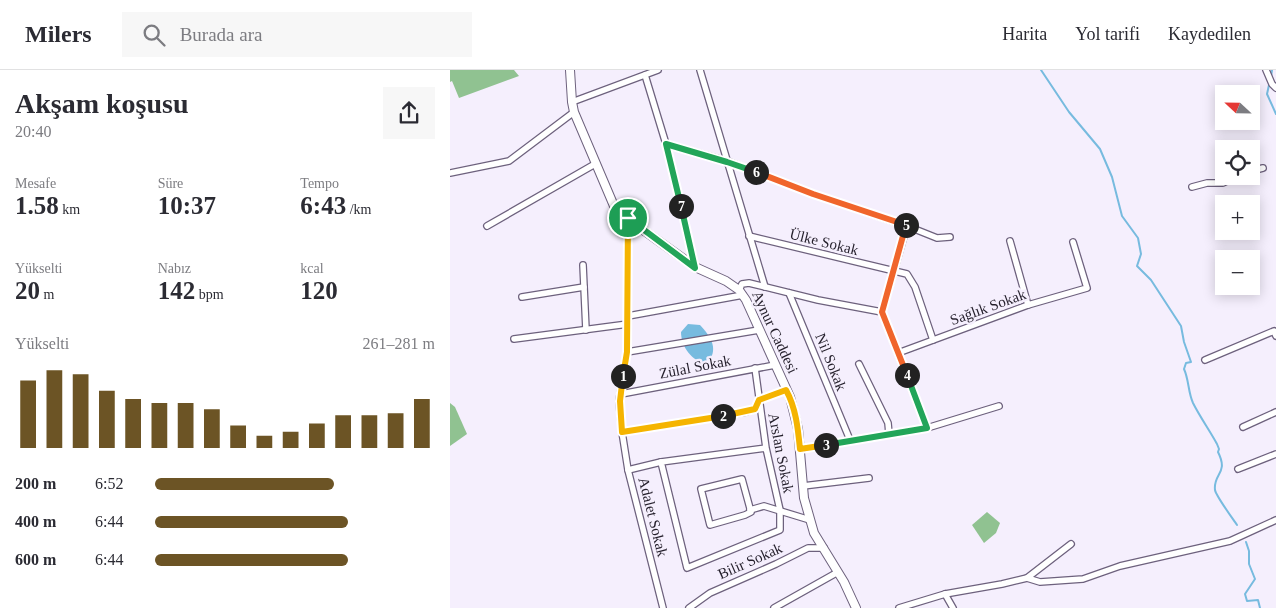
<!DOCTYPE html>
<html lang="tr">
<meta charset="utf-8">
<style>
body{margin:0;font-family:"Times New Roman",serif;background:#f7f7f7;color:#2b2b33;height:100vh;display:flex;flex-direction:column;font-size:19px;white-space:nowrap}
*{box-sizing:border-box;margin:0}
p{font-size:16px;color:#7c7c81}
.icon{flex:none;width:28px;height:28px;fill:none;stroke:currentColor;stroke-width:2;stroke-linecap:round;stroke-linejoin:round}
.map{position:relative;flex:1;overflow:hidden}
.side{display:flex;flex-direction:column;background:#fff;width:450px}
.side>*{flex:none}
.needle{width:32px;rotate:292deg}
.buttons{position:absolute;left:765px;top:15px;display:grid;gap:10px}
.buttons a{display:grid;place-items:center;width:45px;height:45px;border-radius:0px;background:#fff;box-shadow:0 2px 12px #0003;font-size:25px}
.pin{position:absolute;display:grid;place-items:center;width:42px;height:42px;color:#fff;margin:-21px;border:2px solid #fff;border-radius:50%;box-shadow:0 1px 5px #0007}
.km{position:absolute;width:25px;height:25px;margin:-12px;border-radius:50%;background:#222;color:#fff;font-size:14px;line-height:25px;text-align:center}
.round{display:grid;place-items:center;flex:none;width:52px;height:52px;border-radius:0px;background:#f7f7f7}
.overview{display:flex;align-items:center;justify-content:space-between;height:85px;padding:0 15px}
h1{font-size:28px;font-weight:600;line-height:38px}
.stats{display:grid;grid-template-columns:repeat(3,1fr);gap:8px;height:85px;padding:5px 15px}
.stats div{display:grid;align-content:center}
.stats b{font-size:25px;font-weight:600}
.stats small{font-size:14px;font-weight:400}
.stats p{font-size:14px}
.chart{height:140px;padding:10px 15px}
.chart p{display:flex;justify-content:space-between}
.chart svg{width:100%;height:90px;margin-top:5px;stroke:#6c5425;stroke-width:6}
ul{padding:0 15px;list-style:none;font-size:16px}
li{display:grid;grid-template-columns:80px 60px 1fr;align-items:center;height:38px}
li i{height:12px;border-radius:6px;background:#6c5425}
header{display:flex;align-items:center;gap:30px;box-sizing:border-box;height:70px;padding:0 25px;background:#fff;border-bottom:1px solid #e1e1e2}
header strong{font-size:24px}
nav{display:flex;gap:28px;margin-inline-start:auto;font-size:18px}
.search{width:350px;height:45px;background:#f7f7f7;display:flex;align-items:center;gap:12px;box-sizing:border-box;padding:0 18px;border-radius:0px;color:#7c7c81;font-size:19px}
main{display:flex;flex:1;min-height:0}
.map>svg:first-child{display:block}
.forest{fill:#90c291}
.water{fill:#77bbdf}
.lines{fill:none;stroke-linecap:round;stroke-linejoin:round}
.stream{stroke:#77bbdf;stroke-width:2}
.street-casing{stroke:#6d617d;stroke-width:8}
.secondary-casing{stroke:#6d617d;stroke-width:10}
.street{stroke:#fff;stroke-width:5.5}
.secondary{stroke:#fff;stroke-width:8}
.split-1-casing{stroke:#fff;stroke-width:10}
.split-2-casing{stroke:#fff;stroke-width:10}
.split-3-casing{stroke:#fff;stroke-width:10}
.split-4-casing{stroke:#fff;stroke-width:10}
.split-5-casing{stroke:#fff;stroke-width:10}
.split-6-casing{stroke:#fff;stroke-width:10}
.split-7-casing{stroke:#fff;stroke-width:10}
.split-8-casing{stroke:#fff;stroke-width:10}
.split-1{stroke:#f5b400;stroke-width:6}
.split-2{stroke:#f5b400;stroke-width:6}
.split-3{stroke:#f5b400;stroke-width:6}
.split-4{stroke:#22a559;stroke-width:6}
.split-5{stroke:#f0652b;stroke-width:6}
.split-6{stroke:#f0652b;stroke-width:6}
.split-7{stroke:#22a559;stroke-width:6}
.split-8{stroke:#22a559;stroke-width:6}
.labels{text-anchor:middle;stroke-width:5;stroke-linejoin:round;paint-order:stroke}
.street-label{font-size:15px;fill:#241f2b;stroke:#f5effd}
</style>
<header>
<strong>Milers</strong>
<div class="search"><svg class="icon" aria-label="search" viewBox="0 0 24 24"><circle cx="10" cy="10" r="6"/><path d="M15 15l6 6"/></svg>Burada ara</div>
<nav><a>Harita</a><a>Yol tarifi</a><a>Kaydedilen</a></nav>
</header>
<main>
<section class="side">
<div class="overview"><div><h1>Akşam koşusu</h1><p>20:40</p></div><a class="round"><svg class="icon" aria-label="share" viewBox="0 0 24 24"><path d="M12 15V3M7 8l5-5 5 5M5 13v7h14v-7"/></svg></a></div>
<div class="stats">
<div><p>Mesafe</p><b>1.58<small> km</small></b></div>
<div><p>Süre</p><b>10:37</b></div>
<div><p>Tempo</p><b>6:43<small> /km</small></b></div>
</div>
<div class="stats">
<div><p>Yükselti</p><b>20<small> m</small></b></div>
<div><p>Nabız</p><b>142<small> bpm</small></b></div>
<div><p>kcal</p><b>120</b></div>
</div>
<div class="chart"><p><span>Yükselti</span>261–281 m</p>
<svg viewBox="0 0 160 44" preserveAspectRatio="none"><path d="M5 44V11M15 44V6M25 44V8M35 44V16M45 44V20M55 44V22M65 44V22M75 44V25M85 44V33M95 44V38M105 44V36M115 44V32M125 44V28M135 44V28M145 44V27M155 44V20"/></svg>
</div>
<ul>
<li><b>200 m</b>6:52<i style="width:64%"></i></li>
<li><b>400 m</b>6:44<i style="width:69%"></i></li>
<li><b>600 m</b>6:44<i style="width:69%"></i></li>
</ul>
</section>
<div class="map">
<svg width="826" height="538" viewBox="0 0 826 538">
<rect width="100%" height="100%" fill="#f5effd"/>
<g class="forest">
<path d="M0 0H64L69 6 9 28 2 11 0 12Z"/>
<path d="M0 333 5 337 17 364 0 376Z"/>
<path d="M537 442 550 453 546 463 534 473 522 455Z"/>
</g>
<path class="water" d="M238 254 250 255C261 267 270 280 256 294 242 291 231 277 231 262Z"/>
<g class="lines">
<g class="stream">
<path d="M591 0 619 42 650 79 662 107 672 146 688 168 691 184 687 196 701 210 731 256 734 272 741 292 736 293 734 299C739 310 738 322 743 333 750 347 760 361 767 374L769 379 768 382C779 404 763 403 765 420 766 426 783 449 787 455"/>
<path d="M821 7 822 0"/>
<path d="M819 15 817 24 826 44"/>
<path d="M796 472 799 481V494L805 509 795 524 797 531 808 530 810 538"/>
</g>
<defs>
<g id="street">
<path d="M250 0 315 217"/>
<path d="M816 0 822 14 826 18"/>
<path d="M195 5 216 74 245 197"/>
<path d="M122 32 208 0"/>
<path d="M216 74 277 91 363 124 457 156 487 168 500 167"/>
<path d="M801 101 813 98"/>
<path d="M0 103 59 91 124 42"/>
<path d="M742 117 757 113H773L788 106"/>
<path d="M178 148 177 282 169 331 172 362 178 400 213 538"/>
<path d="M37 156 145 94"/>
<path d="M457 156 432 242 477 358"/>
<path d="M299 166 457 204 465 217 483 270"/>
<path d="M560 171 578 235"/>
<path d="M133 195 136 260"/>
<path d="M289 220 292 214 299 213 368 230 432 242"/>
<path d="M339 223 400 370"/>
<path d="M72 227 134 217"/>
<path d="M178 246 293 225"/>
<path d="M64 269 178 254"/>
<path d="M177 282 309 260"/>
<path d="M448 283 578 235 637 218 623 172"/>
<path d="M755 290 824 261 826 266"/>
<path d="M409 294 438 353 439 364"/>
<path d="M305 298 316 378 330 440V460L237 498 211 392 316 378"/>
<path d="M171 324 325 295"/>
<path d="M309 330 336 320"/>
<path d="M793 357 826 342"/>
<path d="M172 362 296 342 305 339 308 332"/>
<path d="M351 379 477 358 549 336"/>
<path d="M788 399 826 384"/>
<path d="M178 400 211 392"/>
<path d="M292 409 301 442 295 445 260 455 251 419Z"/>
<path d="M353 416 419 408"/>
<path d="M300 440 314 436 360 450"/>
<path d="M577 508 590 512 633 509 670 496 780 471 826 450"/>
<path d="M495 524 503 538"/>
<path d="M239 538 260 523 326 494 358 478H374"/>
<path d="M324 538 388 502"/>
<path d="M449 538 495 524 552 514 577 508 621 474"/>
</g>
<path id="secondary" d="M120 0 122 32 124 42 164 136 196 162 245 197 276 211 289 220 296 230 340 327 348 359 354 428 364 463 394 512 406 538"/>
</defs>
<use href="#street" class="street-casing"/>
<use href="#secondary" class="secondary-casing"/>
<use href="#street" class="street"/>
<use href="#secondary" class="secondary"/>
</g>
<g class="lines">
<defs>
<path id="split-1" d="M173 306 177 282 178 148"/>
<path id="split-2" d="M173 306 170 331 172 362 273 346"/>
<path id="split-3" d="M273 346 305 339 309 330 336 320C346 338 348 359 350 379L376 375"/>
<path id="split-4" d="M376 375 477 358 457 305"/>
<path id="split-5" d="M456 155 432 242 457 305"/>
<path id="split-6" d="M306 102 363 124 456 155"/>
<path id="split-7" d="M231 136 216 74 277 92 306 102"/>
<path id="split-8" d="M178 148 245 198 231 136"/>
</defs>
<use href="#split-1" class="split-1-casing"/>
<use href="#split-2" class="split-2-casing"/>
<use href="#split-3" class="split-3-casing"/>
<use href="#split-4" class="split-4-casing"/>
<use href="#split-5" class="split-5-casing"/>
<use href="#split-6" class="split-6-casing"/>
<use href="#split-7" class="split-7-casing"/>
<use href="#split-8" class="split-8-casing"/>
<use href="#split-1" class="split-1"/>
<use href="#split-2" class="split-2"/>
<use href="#split-3" class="split-3"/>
<use href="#split-4" class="split-4"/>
<use href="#split-5" class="split-5"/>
<use href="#split-6" class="split-6"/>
<use href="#split-7" class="split-7"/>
<use href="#split-8" class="split-8"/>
</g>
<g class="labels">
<g class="street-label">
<text transform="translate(374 172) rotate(14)" y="5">Ülke Sokak</text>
<text transform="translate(538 237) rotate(-20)" y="5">Sağlık Sokak</text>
<text transform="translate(325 262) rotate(65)" y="5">Aynur Caddesi</text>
<text transform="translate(381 292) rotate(68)" y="5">Nil Sokak</text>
<text transform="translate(245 297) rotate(-11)" y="5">Zülal Sokak</text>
<text transform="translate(331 383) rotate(79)" y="5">Arslan Sokak</text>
<text transform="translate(203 447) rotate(76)" y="5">Adalet Sokak</text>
<text transform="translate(300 491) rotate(-24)" y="5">Bilir Sokak</text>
</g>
</g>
</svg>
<div class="buttons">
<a><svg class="needle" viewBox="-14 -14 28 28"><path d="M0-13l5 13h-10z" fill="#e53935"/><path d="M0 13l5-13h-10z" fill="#7c7c81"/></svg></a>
<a><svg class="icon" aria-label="locate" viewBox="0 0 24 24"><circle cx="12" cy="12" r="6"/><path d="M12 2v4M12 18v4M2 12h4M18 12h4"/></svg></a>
<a>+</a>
<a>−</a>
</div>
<div class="pin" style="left:178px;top:148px;background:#1e9e55"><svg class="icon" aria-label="arrive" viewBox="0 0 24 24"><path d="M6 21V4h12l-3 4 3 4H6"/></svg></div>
<b class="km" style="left:173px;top:306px">1</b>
<b class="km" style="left:273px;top:346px">2</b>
<b class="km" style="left:376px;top:375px">3</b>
<b class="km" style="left:457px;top:305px">4</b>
<b class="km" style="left:456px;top:155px">5</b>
<b class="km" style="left:306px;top:102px">6</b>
<b class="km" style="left:231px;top:136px">7</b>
</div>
</main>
